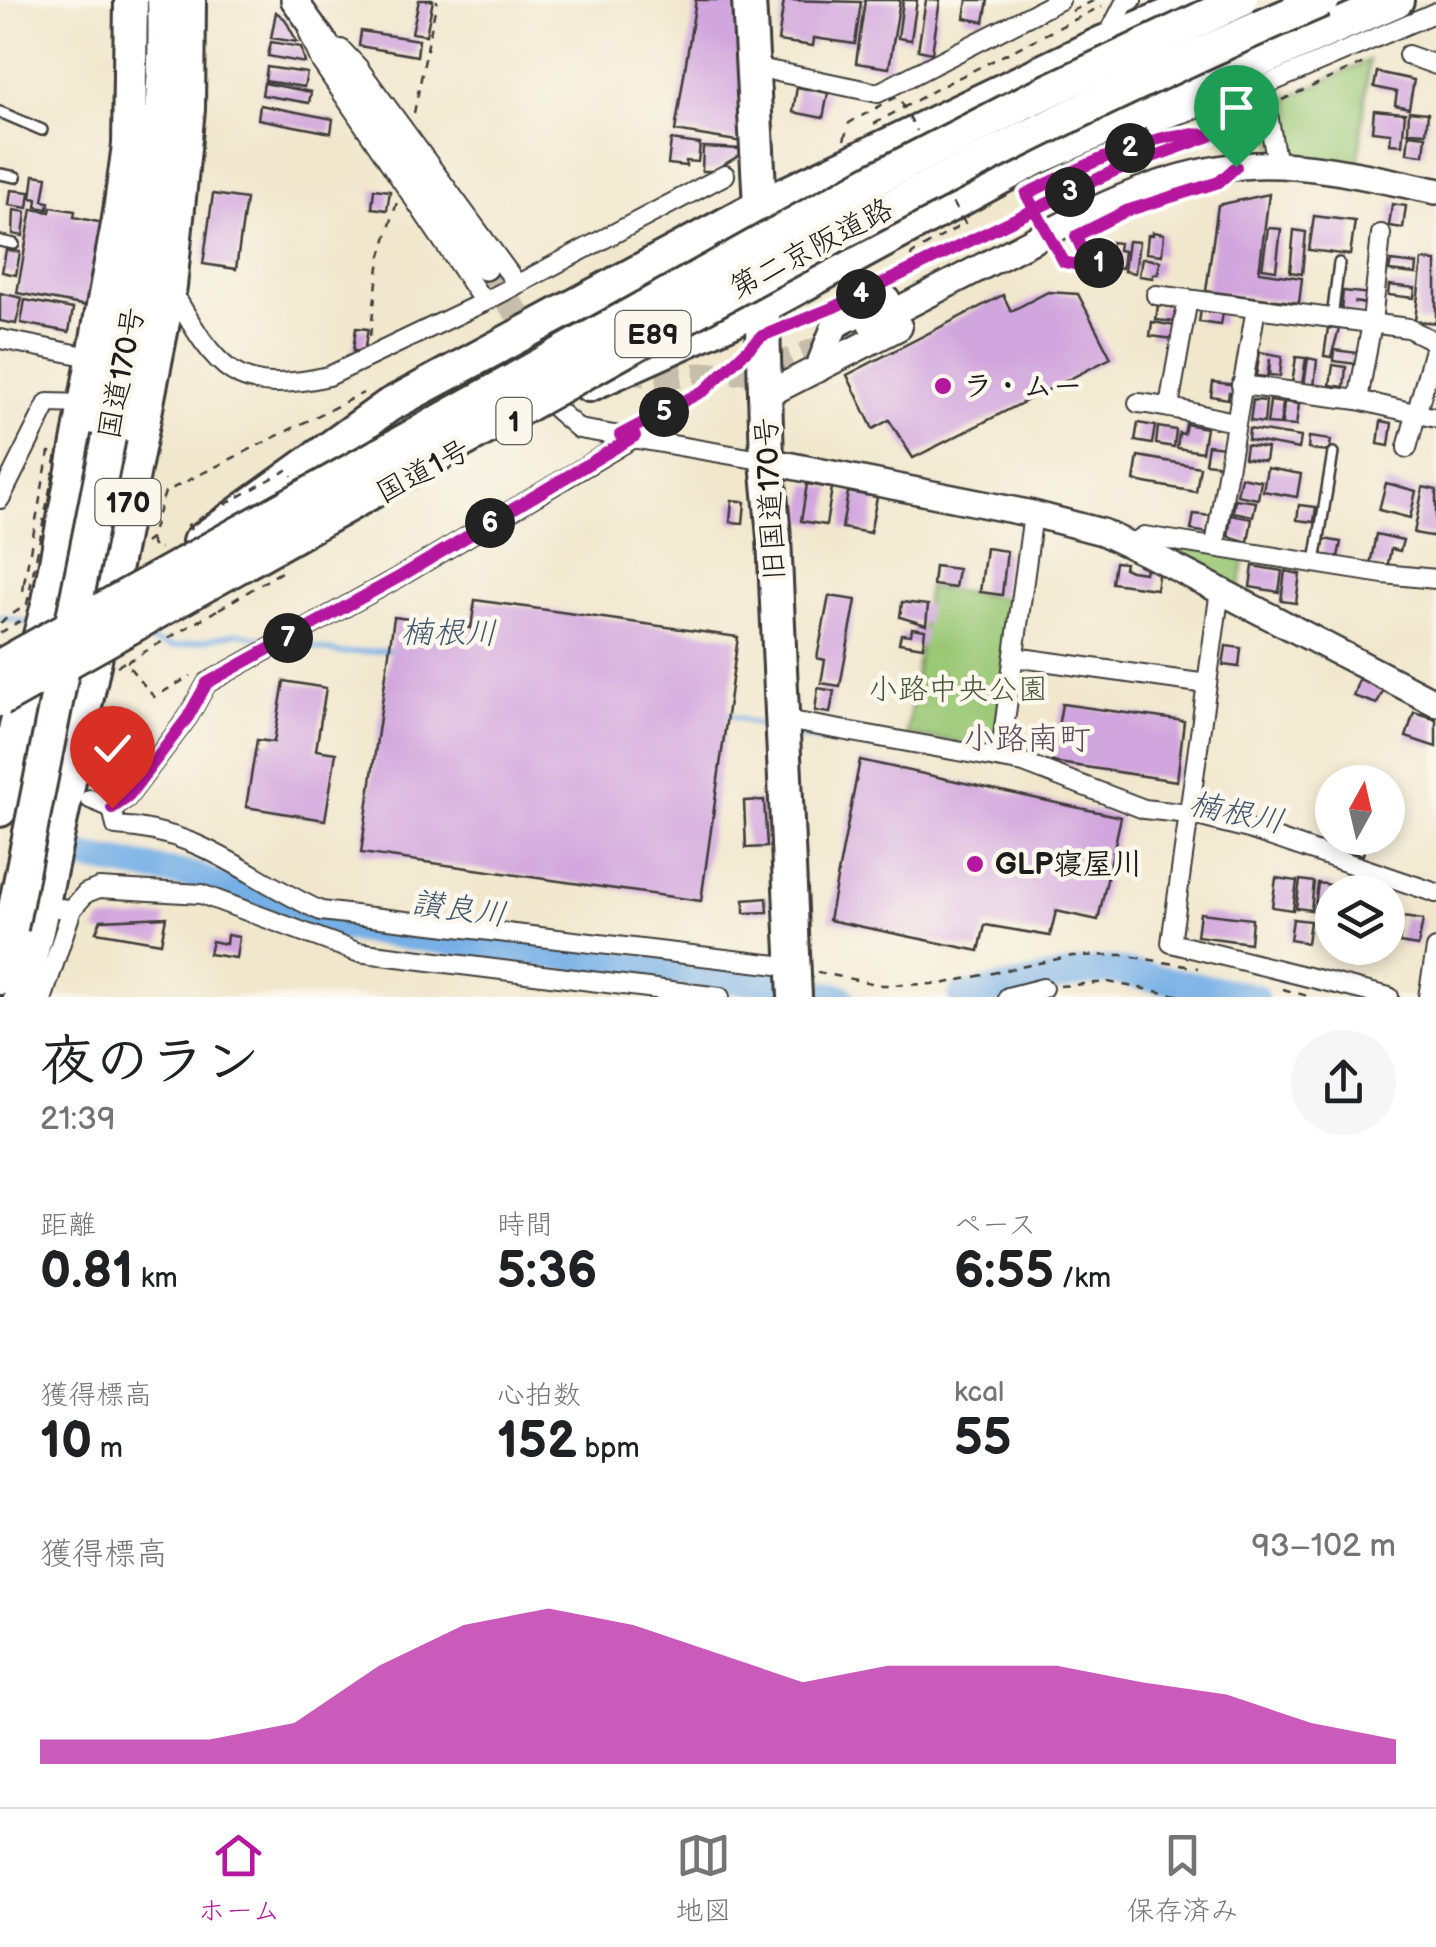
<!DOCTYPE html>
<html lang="ja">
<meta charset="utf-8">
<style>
body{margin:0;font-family:"Balsamiq Sans","Klee One",sans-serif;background:#f6f6f6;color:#202124;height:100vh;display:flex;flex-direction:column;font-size:38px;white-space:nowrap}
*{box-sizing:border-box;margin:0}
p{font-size:32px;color:#757577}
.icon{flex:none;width:55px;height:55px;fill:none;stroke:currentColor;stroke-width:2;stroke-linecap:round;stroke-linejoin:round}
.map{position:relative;height:997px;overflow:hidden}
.details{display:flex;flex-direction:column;background:#fff;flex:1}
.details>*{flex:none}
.needle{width:65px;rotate:8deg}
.buttons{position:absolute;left:1315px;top:765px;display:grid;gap:20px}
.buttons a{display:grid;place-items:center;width:90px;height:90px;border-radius:50%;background:#fff;box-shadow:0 5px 15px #0003;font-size:50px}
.pin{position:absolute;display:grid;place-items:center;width:85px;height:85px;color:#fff;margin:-102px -42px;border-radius:50% 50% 50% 0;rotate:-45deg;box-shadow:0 0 10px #0007}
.pin .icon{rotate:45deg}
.km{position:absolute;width:50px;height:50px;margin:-25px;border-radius:50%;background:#222;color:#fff;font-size:28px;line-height:50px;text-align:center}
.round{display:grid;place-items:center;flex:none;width:105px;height:105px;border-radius:52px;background:#f6f6f6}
.overview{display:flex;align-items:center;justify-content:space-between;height:170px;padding:0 40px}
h1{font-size:55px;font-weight:800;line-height:75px}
.metrics{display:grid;grid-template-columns:repeat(3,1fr);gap:15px;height:170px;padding:10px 40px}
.metrics div{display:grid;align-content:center}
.metrics b{font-size:50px;font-weight:800}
.metrics small{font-size:28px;font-weight:400}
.metrics p{font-size:28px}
.chart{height:280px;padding:20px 40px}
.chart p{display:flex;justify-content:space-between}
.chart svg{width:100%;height:180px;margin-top:10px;fill:#b5179e;opacity:.7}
.dock{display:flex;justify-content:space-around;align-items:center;height:140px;border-top:2px solid #e0e0e0;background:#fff;font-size:28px;color:#757577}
.dock a{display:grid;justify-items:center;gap:5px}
.dock .selected{color:#b5179e}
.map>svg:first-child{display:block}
.green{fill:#9ac875;stroke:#5b7248;stroke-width:2.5}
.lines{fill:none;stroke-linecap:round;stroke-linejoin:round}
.stream{stroke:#75afe6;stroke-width:5}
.river{stroke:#75afe6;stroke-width:28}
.building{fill:#d1a5dd}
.secondary-tunnel{stroke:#c6beaa;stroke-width:25;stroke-dasharray:25 12;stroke-linecap:butt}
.lane-casing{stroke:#3c3a37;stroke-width:14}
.street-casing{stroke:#3c3a37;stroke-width:22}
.secondary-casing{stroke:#3c3a37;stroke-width:30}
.highway-casing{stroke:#3c3a37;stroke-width:38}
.path{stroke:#3c3a37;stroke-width:2.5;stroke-dasharray:8 8;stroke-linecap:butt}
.lane{stroke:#fff;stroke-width:9}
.street{stroke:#fff;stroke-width:18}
.secondary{stroke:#fff;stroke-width:25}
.highway{stroke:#fff;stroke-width:32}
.highway-bridge-casing{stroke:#3c3a37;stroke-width:38;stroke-linecap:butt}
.path-bridge{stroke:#3c3a37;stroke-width:2.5;stroke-dasharray:8 8;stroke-linecap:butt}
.highway-bridge{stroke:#fff;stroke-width:32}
.route-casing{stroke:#fff;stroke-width:20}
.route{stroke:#b5179e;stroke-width:12}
.poi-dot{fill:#b5179e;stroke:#fbf7ec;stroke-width:4}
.labels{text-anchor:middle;stroke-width:9;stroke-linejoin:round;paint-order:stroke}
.shield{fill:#fbf7ec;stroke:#5f5e5a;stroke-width:2.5}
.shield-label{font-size:28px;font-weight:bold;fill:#1c1c1c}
.street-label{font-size:30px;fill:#1c1c1c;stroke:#fbf7ec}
.poi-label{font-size:30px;font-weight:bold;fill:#1c1c1c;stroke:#fbf7ec;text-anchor:start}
.park-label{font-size:30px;fill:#48583b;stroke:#fbf7ec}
.water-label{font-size:32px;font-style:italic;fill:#40576d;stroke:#fbf7ec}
.neighbourhood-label{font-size:32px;fill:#5b4c60;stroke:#fbf7ec}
</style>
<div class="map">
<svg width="1436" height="997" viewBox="0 0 1436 997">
<rect width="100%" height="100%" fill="#fbf7ec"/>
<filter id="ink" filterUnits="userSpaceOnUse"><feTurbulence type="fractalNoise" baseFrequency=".01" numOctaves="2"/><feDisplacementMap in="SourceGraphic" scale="20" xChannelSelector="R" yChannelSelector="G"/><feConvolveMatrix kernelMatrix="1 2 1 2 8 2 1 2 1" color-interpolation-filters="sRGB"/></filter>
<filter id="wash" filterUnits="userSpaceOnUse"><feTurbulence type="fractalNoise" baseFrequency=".0048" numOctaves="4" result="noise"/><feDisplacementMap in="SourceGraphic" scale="40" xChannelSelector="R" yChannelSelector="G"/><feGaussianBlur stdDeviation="2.25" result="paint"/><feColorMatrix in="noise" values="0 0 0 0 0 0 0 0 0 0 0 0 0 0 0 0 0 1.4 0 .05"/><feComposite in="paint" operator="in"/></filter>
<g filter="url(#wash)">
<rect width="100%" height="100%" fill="#f1e7cd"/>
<g class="green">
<path d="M1369 60 1357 175 1277 165 1266 108Z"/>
<path d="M1180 546 1245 555 1239 590 1178 560Z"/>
<path d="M928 587 1015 600 997 738 988 746 907 735Z"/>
</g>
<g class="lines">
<g class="stream">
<path d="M0 617 32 623"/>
<path d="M136 638 174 647 237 633 272 640"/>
<path d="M293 644 342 653 396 650"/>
<path d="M722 712 771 730"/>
<path d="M793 737 911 751"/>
</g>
<g class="river">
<path d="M75 856 193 876 302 919 333 926 775 985 840 997"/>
<path d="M962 997 1084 972 1112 970 1254 997"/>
</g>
</g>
<g id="blocks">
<g class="building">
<path d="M419 0H433L426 35 412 33Z"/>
<path d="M696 0H742L745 71 737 114 747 115 749 143 675 131Z"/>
<path d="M784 0 861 2 855 44 814 38 813 46 778 41Z"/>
<path d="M865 0H900L889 68 856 63Z"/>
<path d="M903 0H917L911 40 898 38Z"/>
<path d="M926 0H940L932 53 918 50Z"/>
<path d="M967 0H988L984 22 964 18Z"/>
<path d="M276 12 285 19 297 42 271 38Z"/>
<path d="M361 31 419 40 417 56 359 46Z"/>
<path d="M271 42 301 47 305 63 268 56Z"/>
<path d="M267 67 307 73 304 87 265 81Z"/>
<path d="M1377 72 1414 80 1409 108 1395 105 1397 92 1374 87Z"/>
<path d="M264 83 311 92 309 103 262 95Z"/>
<path d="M797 87 828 93 823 118 793 112Z"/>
<path d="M260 105 333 119 331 133 258 119Z"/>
<path d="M1374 110 1405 113 1402 145 1390 144 1391 133 1372 131Z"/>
<path d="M1409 111 1428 113 1426 133 1408 132Z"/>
<path d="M1409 134 1426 136 1424 155 1407 153Z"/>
<path d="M671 140 700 144 698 162 686 161V166L668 164Z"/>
<path d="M703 147 741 149 740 155 713 171H702Z"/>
<path d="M34 175 47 177 43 201 49 202 48 209 36 207 37 199 31 198Z"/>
<path d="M374 189 390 191 387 210 372 208Z"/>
<path d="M11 190 30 192 28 208 9 205Z"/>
<path d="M213 194 246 199 236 269 203 264Z"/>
<path d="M1269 194 1259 272 1302 278 1299 303 1206 291 1218 205Z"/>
<path d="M1392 204 1406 206 1403 228 1389 226Z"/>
<path d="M51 207 75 211 74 217 103 223 87 306 17 293 32 209 50 212Z"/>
<path d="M14 210 26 212 23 236 13 234Z"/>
<path d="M1314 216 1355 221 1350 255 1309 250Z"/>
<path d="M1268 228 1281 229 1276 270 1262 268Z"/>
<path d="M1294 230 1306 232 1302 274 1290 272Z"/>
<path d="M1153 232 1164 234 1162 255 1146 253 1148 235H1153Z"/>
<path d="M1128 241 1139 242 1135 273 1124 271Z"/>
<path d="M1111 242 1119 243 1118 250 1124 251 1122 268 1108 267Z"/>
<path d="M6 250 20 252 16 275 2 272Z"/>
<path d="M1142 258 1160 261 1158 274H1153V278L1139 276Z"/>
<path d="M1422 260 1436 261V323L1415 321Z"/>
<path d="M1391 261 1417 264 1416 274 1389 271Z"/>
<path d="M1389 285 1415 288 1414 298 1388 295Z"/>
<path d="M1343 291 1371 294 1369 304 1354 302 1369 305 1368 314 1341 311Z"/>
<path d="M1048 292 1078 294 1111 358 913 458 889 420 873 429 847 375 1003 295 1011 311Z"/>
<path d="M0 293 22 298 16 324 0 321Z"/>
<path d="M25 300 73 309 69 332 21 323Z"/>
<path d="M1158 305 1178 308 1176 322 1156 320Z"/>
<path d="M1201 310 1223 313 1221 325 1199 322Z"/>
<path d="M1152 322 1176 326 1174 339 1150 336Z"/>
<path d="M356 328 368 329 364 352 353 351Z"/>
<path d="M1328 328 1339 329 1331 357 1324 356Z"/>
<path d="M1334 350 1358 353 1357 364 1333 361Z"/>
<path d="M1260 352 1282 356 1280 376 1269 375 1270 359 1267 377 1256 376Z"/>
<path d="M1296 357 1306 358 1302 385 1292 384Z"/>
<path d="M1308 358 1317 360 1314 387 1304 385Z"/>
<path d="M1333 365 1346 367 1344 387 1330 385Z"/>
<path d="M1213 382 1237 385 1235 393 1229 392 1228 399 1211 396Z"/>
<path d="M1253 400 1266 401 1264 423 1250 421Z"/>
<path d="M1270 401 1283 403 1280 425 1267 424Z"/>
<path d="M1284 402 1299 404 1296 426 1282 425Z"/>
<path d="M1381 421 1392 423 1389 446 1378 444Z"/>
<path d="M1138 423 1155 426 1152 444 1135 441Z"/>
<path d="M1186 424 1206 428 1202 452 1177 448 1179 433 1184 434Z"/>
<path d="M1158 427 1176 430 1174 447 1156 444Z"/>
<path d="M1249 429 1301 437 1299 449 1248 440Z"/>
<path d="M1309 437 1331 440 1329 452 1308 449Z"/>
<path d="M1208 445 1225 447 1222 465 1205 463Z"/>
<path d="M1246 445 1267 448 1265 461 1244 458Z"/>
<path d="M1138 456 1200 467 1196 492 1134 481Z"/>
<path d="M1267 468 1301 474 1297 497 1263 491Z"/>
<path d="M1241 477 1261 481 1258 499 1237 495Z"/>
<path d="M1386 483 1416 491 1410 518 1379 510Z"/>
<path d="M807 484 832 488 826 525 801 521Z"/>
<path d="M1423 487 1436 490V537L1414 533Z"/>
<path d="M848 492 877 497 870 533 842 528Z"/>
<path d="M1235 499 1256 502 1253 516 1233 512Z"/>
<path d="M732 500 745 502 743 523 730 522Z"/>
<path d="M1299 505 1316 507 1314 522 1297 520Z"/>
<path d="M1194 514 1211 516 1208 533 1191 530Z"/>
<path d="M1231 515 1252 519 1248 542 1228 536Z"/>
<path d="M1376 534 1403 540 1400 551 1391 549 1387 568 1370 565Z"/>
<path d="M1324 539 1341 542 1338 557 1322 555Z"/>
<path d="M986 548 1007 551 1002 595 980 592Z"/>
<path d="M1115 562 1125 563 1124 568 1131 571 1145 573 1146 567 1159 569 1156 589 1112 583Z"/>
<path d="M935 566 958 569 955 588 933 585Z"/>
<path d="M1253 566 1282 571 1279 592 1250 587Z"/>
<path d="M1285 571 1300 574 1296 603 1281 601Z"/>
<path d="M829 596 856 600 840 686 821 683 825 660 817 658Z"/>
<path d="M475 600 738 637 701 901 361 853 394 617 471 628Z"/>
<path d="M902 602 928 605 926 625 900 617Z"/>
<path d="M912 628 925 630 923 647 899 643 901 634 911 635Z"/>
<path d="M1226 646 1241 648 1239 667 1223 665Z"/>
<path d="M1359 679 1384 688 1377 704 1353 696Z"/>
<path d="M284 681 326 688 316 750 336 753 325 820 246 807 257 740 274 742Z"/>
<path d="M818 688 834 691 830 713 815 711Z"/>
<path d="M1062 704 1184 721 1177 781 1052 762Z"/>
<path d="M1414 712 1436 719V747L1406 737Z"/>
<path d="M860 760 1121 817 1098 920 1056 911 1050 936 985 925 979 951 829 920Z"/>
<path d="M764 800 767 847 746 848 744 801Z"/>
<path d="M1338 838H1367L1363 855 1336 849Z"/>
<path d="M1276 878 1297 881 1293 910 1272 907Z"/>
<path d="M1300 880 1314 882 1311 910 1296 908Z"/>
<path d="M1318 883 1332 885 1328 915 1314 913Z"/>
<path d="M767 898 768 912 744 913V900Z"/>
<path d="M1200 913 1252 919 1250 943 1197 936Z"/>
<path d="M166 917 161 943 96 932 101 920Z"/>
<path d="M1403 917 1423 920 1418 946 1399 943Z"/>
<path d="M1293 919 1310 921 1307 943 1290 940Z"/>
<path d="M227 935 239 937 236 958 209 954 212 941 226 944Z"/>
</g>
</g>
</g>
<g filter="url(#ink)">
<use href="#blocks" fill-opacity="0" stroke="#3c3a37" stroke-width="2.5"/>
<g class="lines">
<g class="secondary-tunnel">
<path d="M485 267C517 315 524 330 578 356"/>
<path d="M620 371C674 379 748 377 799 357 823 348 847 335 871 324"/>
</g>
<defs>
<g id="lane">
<path d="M0 112 42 130"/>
<path d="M0 174 16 177"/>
<path d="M0 241 14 244"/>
<path d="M1332 318 1339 263"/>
<path d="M1315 562 1333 453"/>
</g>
<g id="street">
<path d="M309 34 321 62 484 302"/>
<path d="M1107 37 1124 4 1132 0"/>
<path d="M341 49 358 67 517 284"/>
<path d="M1408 55 1436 65"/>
<path d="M754 67 878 93 1060 0"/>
<path d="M1263 86 1277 165"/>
<path d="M1153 123 1263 86 1436 12"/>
<path d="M172 291C217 368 233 398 329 376L484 302 725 175"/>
<path d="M1156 295 1408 328 1436 342"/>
<path d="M0 339 95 358"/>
<path d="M1241 385 1358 400 1436 418"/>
<path d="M1358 400 1372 323 1381 234"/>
<path d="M549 403 579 429 767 461"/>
<path d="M1138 403C1171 406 1202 416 1235 422"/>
<path d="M1169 406 1188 299"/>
<path d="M1407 448 1436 342"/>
<path d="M0 499 48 403 86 404"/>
<path d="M1130 545 1144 536 1383 574 1436 579"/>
<path d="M1215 545 1256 308"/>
<path d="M1220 590 1171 943 1389 997"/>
<path d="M1014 657 1207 684"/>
<path d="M780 719 1024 763 1144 809 1189 814 1249 829 1436 893"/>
<path d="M1000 758 1033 514"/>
<path d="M90 799 112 808 127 798 188 717 207 683 401 576 635 437"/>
<path d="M112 808 116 826C203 830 247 878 321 911L794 967"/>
<path d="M58 908 72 909 86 893 99 888 201 894 357 952 720 997"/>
<path d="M43 997 72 909"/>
<path d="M1008 997 1043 988"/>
<path d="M1428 997 1436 949"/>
</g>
<g id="secondary">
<path d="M294 0 485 267"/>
<path d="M871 324C920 299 970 273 1020 247 1094 209 1170 169 1255 165 1315 163 1378 179 1436 191"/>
<path d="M818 369 835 325 887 299"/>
<path d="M764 396 899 327"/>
<path d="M767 461 1033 514 1102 532 1161 560 1436 703"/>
</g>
<g id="highway">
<path d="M749 0 761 225"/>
<path d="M762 289 767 461 774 537 795 997"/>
<path d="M589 385 762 307 1037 158 1397 0"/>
<path d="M109 437C138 296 169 144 164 0"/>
<path d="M199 542 388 406 760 206 1104 42 1206 0"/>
<path d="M0 810 16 726 49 601 119 219 129 145 131 0"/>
<path d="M0 978 11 928"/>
<path d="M20 997 38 926 115 566 170 286 188 109 189 0"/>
</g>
</defs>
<use href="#lane" class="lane-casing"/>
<use href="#street" class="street-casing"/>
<use href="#secondary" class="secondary-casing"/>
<use href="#highway" class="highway-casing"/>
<g class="path">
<path d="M1072 11 1095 0"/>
<path d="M1282 100 1366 62"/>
<path d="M414 113 437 0"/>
<path d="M874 124 942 86 1102 6"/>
<path d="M1020 196C1066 174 1161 124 1210 136"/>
<path d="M892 279 1116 170 1210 136 1253 115"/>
<path d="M787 326 817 314"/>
<path d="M370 336 380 259 397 202"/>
<path d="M643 423 705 390 739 358"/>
<path d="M150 540 155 550 160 548"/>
<path d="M145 543 150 539 165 492 363 393"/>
<path d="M24 583 23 592H28"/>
<path d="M0 633 20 621"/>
<path d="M127 662 219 609"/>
<path d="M117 666 125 662 154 697 191 676"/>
<path d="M817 972 881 985 941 984 1072 956 1122 955 1198 968"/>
<path d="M1060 986 1108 982 1187 997"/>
<path d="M1283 989 1311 997"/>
</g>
<use href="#lane" class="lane"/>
<use href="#street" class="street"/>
<use href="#secondary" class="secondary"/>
<use href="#highway" class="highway"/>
<defs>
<g id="highway-bridge">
<path d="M0 666 873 180 1029 100 1241 0"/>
<path d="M0 700C187 595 374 490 561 386 810 247 1060 112 1323 0"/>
<path d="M11 928 109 437"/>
</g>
</defs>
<use href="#highway-bridge" class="highway-bridge-casing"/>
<g class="path-bridge">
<path d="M844 140 849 123 898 96 917 131"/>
<path d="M1026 194 1064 262 1097 269 1103 254 1101 246 1084 254 1076 235"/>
<path d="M905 272 912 254 965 223 951 201"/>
<path d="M191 530 188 525 289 469 292 476"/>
<path d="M219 609 286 569"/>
<path d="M0 623 27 604 57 454 49 452 24 583"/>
</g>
<use href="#highway-bridge" class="highway-bridge"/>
</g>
</g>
<g class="lines" filter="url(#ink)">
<defs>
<path id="route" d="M112 808 127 798 188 717 207 683 401 576 635 436 620 435 705 390 762 336 832 308 1116 170 1210 136C1161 124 1071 173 1026 194L1064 262 1097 269 1103 254 1101 246 1084 254 1076 236 1126 211 1219 182 1236 167"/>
</defs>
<use href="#route" class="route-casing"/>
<use href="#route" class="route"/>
</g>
<g class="poi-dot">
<circle cx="943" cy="386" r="10"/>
<circle cx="975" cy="864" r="10"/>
</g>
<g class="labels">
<g class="shield">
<rect x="615.5" y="311" width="75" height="46" rx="8"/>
<rect x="496.5" y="398" width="35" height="46" rx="8"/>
<rect x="95.5" y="479" width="65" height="46" rx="8"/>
</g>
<g class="shield-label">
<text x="653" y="344">E89</text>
<text x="514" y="431">1</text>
<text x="128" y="512">170</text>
</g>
<g class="street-label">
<text transform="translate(811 248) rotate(-28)" y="10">第二京阪道路</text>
<text transform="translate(121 373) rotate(-79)" y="10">国道170号</text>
<text transform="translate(423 471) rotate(-28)" y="10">国道1号</text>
<text transform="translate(770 499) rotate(-93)" y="10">旧国道170号</text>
</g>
<g class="poi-label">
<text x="963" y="396">ラ・ムー</text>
<text x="995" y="874">GLP寝屋川</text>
</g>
<g class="park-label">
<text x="958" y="699">小路中央公園</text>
</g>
<g class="water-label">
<text transform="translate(449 632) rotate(1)" y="11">楠根川</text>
<text transform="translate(1237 812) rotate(12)" y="11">楠根川</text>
<text transform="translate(459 908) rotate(8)" y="11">讃良川</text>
</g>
<g class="neighbourhood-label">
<text x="1027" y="749">小路南町</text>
</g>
</g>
</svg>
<div class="buttons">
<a><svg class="needle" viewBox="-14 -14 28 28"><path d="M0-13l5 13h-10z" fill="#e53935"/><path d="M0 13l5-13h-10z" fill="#757577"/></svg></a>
<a><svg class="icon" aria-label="layers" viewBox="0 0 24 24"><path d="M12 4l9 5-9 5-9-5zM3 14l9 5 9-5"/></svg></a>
</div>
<div class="pin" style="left:1236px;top:167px;background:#1e9e55"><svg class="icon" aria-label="arrive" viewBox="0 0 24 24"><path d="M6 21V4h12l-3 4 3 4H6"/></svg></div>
<div class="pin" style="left:112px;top:808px;background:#d93025"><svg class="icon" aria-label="check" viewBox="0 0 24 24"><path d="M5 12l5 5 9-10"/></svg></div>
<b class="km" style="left:1099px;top:263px">1</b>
<b class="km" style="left:1130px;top:148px">2</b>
<b class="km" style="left:1070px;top:192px">3</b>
<b class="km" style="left:861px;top:294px">4</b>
<b class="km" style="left:664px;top:412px">5</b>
<b class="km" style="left:490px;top:523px">6</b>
<b class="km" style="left:288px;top:638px">7</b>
</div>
<section class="details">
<div class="overview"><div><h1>夜のラン</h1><p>21:39</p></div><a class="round"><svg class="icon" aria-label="share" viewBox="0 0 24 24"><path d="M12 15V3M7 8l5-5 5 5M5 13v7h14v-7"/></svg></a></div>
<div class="metrics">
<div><p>距離</p><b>0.81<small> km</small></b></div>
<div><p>時間</p><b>5:36</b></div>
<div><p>ペース</p><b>6:55<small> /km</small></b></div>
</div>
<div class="metrics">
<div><p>獲得標高</p><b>10<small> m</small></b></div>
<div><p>心拍数</p><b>152<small> bpm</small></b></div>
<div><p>kcal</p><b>55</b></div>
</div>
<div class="chart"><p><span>獲得標高</span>93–102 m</p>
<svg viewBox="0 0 160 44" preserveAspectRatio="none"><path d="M0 44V38L10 38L20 38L30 34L40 20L50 10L60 6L70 10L80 17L90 24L100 20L110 20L120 20L130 24L140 27L150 34L160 38V44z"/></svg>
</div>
</section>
<nav class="dock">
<a class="selected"><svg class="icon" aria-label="home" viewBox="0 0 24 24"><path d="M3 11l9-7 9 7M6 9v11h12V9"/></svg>ホーム</a>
<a><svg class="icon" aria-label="map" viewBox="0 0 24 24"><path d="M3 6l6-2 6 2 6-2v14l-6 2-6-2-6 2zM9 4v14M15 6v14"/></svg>地図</a>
<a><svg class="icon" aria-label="saved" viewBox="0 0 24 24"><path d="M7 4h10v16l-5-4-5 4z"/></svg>保存済み</a>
</nav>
